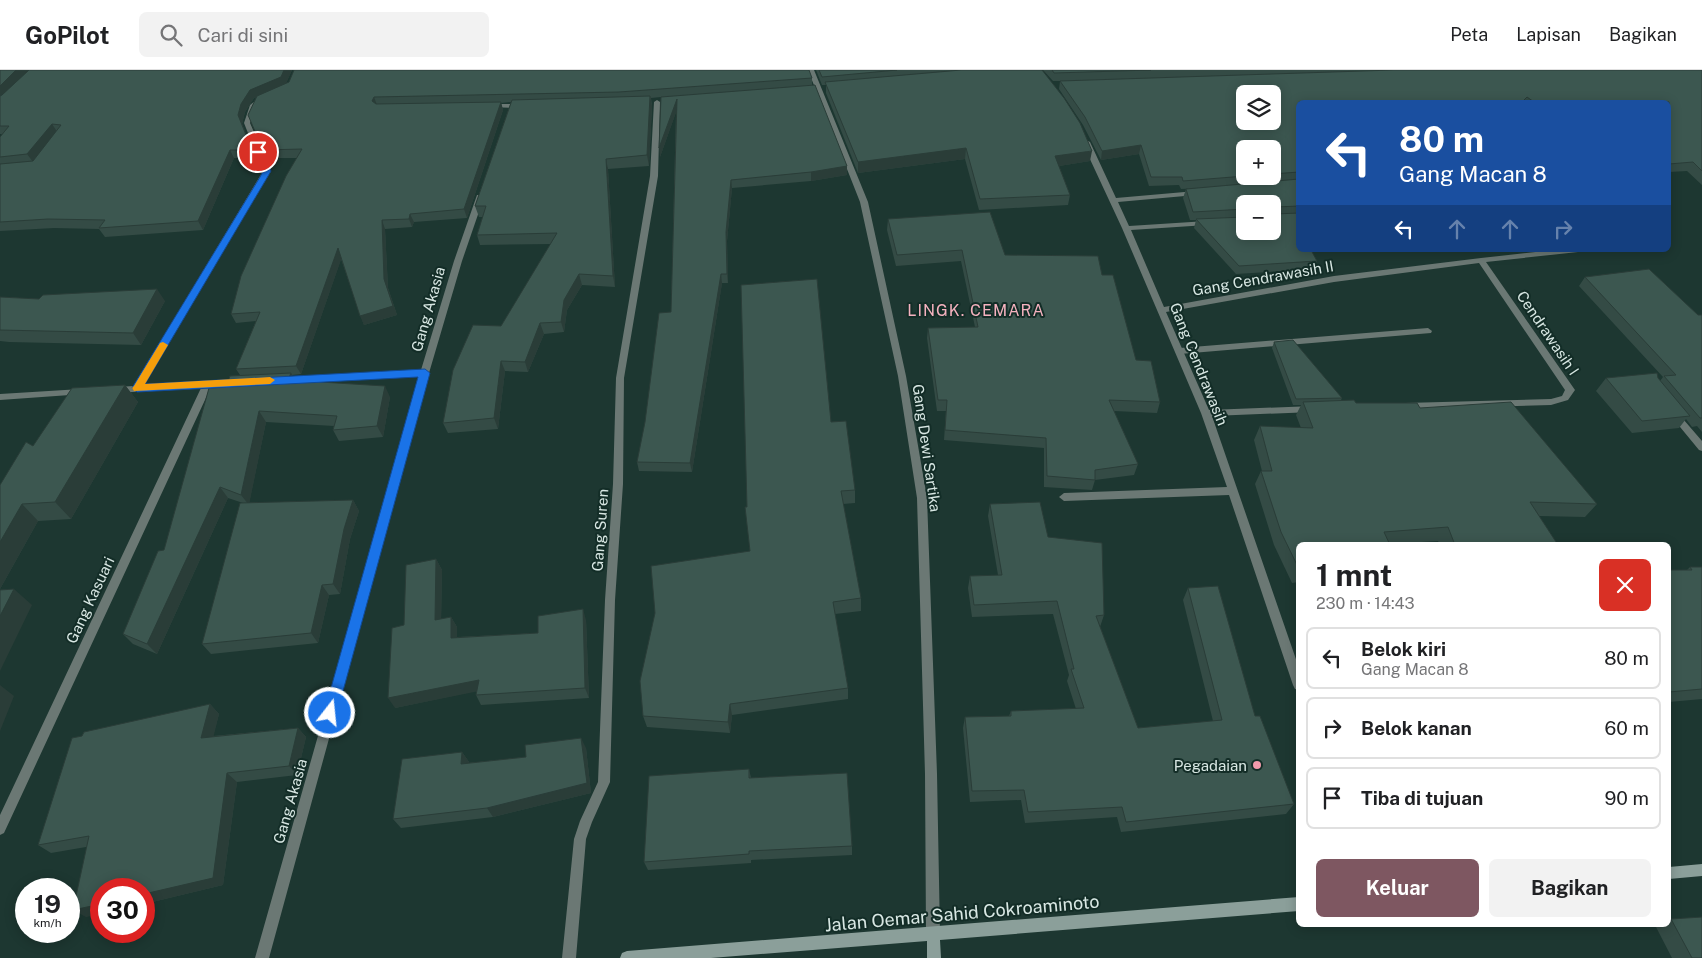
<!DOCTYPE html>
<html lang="id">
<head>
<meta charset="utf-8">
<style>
  :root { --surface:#fff; --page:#f2f2f2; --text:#202124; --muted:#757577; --line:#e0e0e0; --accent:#7e5761 }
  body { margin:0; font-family:"Public Sans",sans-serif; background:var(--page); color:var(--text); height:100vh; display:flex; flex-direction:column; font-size:19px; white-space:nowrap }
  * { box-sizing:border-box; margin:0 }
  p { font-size:16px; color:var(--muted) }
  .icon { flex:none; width:28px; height:28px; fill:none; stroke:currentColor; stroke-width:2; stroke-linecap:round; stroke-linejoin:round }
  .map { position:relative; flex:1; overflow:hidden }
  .drawer { position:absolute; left:1296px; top:472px; width:375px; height:385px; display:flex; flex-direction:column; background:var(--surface); border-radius:8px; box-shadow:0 2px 12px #0003 }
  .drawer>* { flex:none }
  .top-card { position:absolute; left:1296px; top:30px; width:375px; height:152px; border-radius:8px; box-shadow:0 2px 12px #0003; background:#1a4fa0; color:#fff; overflow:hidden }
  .tools { position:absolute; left:1236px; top:15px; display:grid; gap:10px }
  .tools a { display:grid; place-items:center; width:45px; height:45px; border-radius:8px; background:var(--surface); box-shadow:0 2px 12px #0003; font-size:25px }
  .speed { position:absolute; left:15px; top:808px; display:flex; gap:10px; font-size:25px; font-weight:700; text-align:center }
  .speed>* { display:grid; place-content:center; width:65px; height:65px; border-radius:50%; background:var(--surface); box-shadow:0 2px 12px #0003; line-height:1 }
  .speed small { font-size:12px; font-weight:400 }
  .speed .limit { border:8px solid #d22; background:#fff; color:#111 }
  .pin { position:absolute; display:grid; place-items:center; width:42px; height:42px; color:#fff; margin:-21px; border:2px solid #fff; border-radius:50%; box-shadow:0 1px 5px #0007 }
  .me { position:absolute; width:55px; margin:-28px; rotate:16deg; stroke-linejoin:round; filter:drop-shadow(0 0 4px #0008) }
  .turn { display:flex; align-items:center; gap:18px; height:105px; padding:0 20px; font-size:22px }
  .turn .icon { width:65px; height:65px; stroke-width:2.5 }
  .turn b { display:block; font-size:35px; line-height:42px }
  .lanes { display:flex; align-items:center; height:48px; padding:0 20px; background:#0003; justify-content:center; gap:25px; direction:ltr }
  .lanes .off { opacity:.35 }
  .round { display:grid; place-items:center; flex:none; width:52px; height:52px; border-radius:8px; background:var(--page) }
  .headline { display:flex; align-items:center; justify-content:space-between; height:85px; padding:0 20px }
  h1 { font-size:30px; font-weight:700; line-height:38px }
  .cta { display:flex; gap:10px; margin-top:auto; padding:10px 20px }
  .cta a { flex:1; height:58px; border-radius:8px; background:var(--accent); color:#fff; font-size:20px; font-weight:700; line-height:58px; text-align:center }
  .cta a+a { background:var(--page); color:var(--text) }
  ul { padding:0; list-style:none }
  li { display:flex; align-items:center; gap:15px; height:62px; margin:0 10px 8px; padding:0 10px; border:2px solid var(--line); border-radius:8px }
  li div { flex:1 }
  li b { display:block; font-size:19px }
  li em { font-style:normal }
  header { display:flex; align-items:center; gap:30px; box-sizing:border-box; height:70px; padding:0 25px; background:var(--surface); border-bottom:1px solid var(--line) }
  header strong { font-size:24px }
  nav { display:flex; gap:28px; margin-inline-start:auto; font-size:18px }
  .search { width:350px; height:45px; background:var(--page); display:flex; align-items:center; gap:12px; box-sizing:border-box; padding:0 18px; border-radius:8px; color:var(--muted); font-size:19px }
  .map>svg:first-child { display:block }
</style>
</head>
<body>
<header>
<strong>GoPilot</strong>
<div class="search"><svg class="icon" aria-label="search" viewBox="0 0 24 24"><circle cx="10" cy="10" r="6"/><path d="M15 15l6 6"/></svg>Cari di sini</div>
<nav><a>Peta</a><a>Lapisan</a><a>Bagikan</a></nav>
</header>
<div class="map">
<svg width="1702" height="888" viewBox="0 0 1702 888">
  <rect width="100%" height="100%" fill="#1d3731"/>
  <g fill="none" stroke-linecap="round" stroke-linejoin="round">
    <path fill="#6b7874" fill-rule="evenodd" d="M 1428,258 L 1432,261 L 1431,263 L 1180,284 L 1176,281 L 1180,278 Z"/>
    <path fill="#6b7874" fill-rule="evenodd" d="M 808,0 L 814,0 L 868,132 L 906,306 L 927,428 L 937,704 L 940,864 L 938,869 L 933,871 L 928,869 L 926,864 L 925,704 L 917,428 L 898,306 L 860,132 Z
      M 260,27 L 265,28 L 256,36 L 250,53 L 271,101 L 143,315 L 241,309 L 245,312 L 241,315 L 211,317 L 4,763 L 0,765 L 0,745 L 201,318 L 116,323 L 111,320 L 116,317 L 134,316 L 263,101 L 244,53 L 250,35 Z
      M 657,30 L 660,32 L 658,106 L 624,308 L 623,414 L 615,530 L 610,712 L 592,752 L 586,769 L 576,888 L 562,888 L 574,769 L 580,751 L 598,712 L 605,530 L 613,414 L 616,308 L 650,106 L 654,32 Z
      M 489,34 L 522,34 L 525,36 L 522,38 L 487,37 L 486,36 Z
      M 1086,70 L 1090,72 L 1116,128 L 1196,121 L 1200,123 L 1196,125 L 1118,132 L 1129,156 L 1207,151 L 1211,153 L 1207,155 L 1131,160 L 1164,237 L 1334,206 L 1481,188 L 1554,180 L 1582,180 L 1578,182 L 1486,192 L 1575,320 L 1568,330 L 1551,335 L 1405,339 L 1400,336 L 1405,333 L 1551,329 L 1562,326 L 1565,320 L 1479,193 L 1334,212 L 1166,242 L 1209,340 L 1313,336 L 1318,339 L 1313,342 L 1212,346 L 1299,598 L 1299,620 L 1295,619 L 1293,615 L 1229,425 L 1064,431 L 1059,427 L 1064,423 L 1227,417 L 1201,343 L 1122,158 L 1082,72 Z
      M 477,125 L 483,125 L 484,127 L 462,191 L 429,303 L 269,888 L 255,888 L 420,306 L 283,313 L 279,310 L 283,307 L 421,300 L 454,191 Z
      M 81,319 L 84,320 L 86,322 L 84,324 L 0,330 L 0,324 Z
      M 1674,341 L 1677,342 L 1702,371 L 1702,381 L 1699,380 L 1671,346 L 1669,344 Z"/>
    <path fill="#8b9f9a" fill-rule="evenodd" d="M 1702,794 L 1702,806 L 1669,809 L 1669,797 Z
      M 1299,827 L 1299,841 L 940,870 L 941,888 L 927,888 L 927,871 L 711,888 L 620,888 L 622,883 L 627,881 Z"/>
  </g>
  <path fill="#344b45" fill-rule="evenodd" d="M 0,0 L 292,0 L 286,13 L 812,8 L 812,16 L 847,105 L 811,111 L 732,118 L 727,171 L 728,213 L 722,213 L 692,402 L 639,401 L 637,392 L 671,242 L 676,42 L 660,87 L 661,27 L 651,28 L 652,36 L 649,96 L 608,99 L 615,217 L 582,215 L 567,240 L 564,262 L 544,264 L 528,302 L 505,301 L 498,359 L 448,363 L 443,353 L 551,174 L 480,175 L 477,165 L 483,147 L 479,147 L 475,136 L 511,32 L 501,33 L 503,40 L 467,148 L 414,152 L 412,157 L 385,159 L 388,218 L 397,245 L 364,255 L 341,189 L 301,304 L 292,305 L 295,311 L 390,327 L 383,367 L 339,371 L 333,360 L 334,356 L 266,352 L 249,433 L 353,430 L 359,441 L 350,469 L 340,524 L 329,525 L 318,573 L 211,584 L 202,574 L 243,433 L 228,428 L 157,584 L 133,574 L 123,564 L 164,480 L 226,317 L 240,305 L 236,299 L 256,251 L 236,253 L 231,244 L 297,88 L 267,88 L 263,80 L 257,27 L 254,28 L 245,42 L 242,54 L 256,88 L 234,88 L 203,160 L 105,167 L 99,159 L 54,158 L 0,161 L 0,67 L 2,64 L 0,64 Z
    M 816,0 L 1042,0 L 1090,91 L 1059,96 L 1070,125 L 1068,135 L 979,140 L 965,89 L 858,103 L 826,23 L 826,15 L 822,15 Z
    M 1043,0 L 1702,0 L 1702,115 L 1687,101 L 1669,102 L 1669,32 L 1299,32 L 1299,180 L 1317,191 L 1314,199 L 1236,204 L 1194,158 L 1196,150 L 1190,150 L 1183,128 L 1186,119 L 1204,118 L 1181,119 L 1179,115 L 1149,116 L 1139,84 L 1101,90 L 1083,55 L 1059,19 L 1060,11 L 1053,11 ZM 1272,79 L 1272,106 L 1245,106 ZM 1245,134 L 1272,161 L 1245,161 Z
    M 888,149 L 1005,185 L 1102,205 L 1136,290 L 1160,332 L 1157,343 L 1114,341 L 1138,394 L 1134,405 L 1095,410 L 1092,420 L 1044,417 L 1044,378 L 944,370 L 946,341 L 937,341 L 927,268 L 928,258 L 975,257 L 961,191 L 896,196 L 887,160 Z
    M 1585,207 L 1698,245 L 1702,245 L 1702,362 L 1697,356 L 1692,357 L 1686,349 L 1679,358 L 1632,363 L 1596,321 L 1606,308 L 1658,308 L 1660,311 L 1663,307 L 1579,216 Z
    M 0,227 L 39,229 L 165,231 L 141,275 L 9,272 L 0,271 Z
    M 1274,272 L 1342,328 L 1341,330 L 1356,333 L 1420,338 L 1597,434 L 1585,447 L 1539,446 L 1558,475 L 1440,475 L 1438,471 L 1389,474 L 1299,475 L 1299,512 L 1292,513 L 1274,475 L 1255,414 L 1261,401 L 1262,401 L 1254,370 L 1260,356 L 1301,358 L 1296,345 L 1301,335 L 1293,335 L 1272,278 Z
    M 125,315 L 138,332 L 71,449 L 38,451 L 0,519 L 0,415 L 33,376 Z
    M 831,352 L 855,420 L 855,433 L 843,434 L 861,528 L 861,541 L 835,544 L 848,618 L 848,629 L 732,645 L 730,663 L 647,657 L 643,646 L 750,481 L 747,437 Z
    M 990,434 L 1048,467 L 1104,545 L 1100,557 L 1138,658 L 1213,651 L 1183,530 L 1188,518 L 1255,646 L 1294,734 L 1286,744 L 1121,762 L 1117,747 L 1025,753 L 1021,730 L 970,732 L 963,658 L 965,647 L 1009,646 L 1011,641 L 1076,639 L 1067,611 L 1069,605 L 1053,544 L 972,547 L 968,518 L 970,506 L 998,505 L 988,446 Z
    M 436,489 L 442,500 L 441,549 L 451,547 L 457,557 L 457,567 L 538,563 L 586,550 L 589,628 L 481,635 L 476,625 L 476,621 L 395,638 L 404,555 Z
    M 1690,497 L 1702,497 L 1702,629 L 1669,632 L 1669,500 L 1687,500 Z
    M 210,634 L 219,644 L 213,666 L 298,658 L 306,667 L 297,705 L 237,712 L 223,815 L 144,834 L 144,819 L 86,847 L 86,777 L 51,783 L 38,775 L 82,666 Z
    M 586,678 L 591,723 L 493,747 L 401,758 L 393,749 L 462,682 L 469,692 L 468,693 L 526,687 Z
    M 749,699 L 751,708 L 852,776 L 852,785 L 751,790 L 751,793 L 648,800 L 644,792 Z
    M 1671,849 L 1702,888 L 1672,888 L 1656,857 L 1659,855 L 1669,855 L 1669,850 Z"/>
  <path fill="#2a3d38" d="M 16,0 L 30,0 L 0,29 L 0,16 Z
    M 284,0 L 292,0 L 285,16 L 254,28 L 245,42 L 242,54 L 256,88 L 252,80 L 238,45 L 241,34 L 250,20 Z
    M 650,26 L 652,36 L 649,96 L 647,85 Z
    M 374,27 L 377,35 L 372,31 Z
    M 677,29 L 678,37 L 660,87 L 659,78 Z
    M 501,32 L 503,40 L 467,148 L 464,139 Z
    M 52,54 L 58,63 L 33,92 L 27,84 Z
    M 1141,75 L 1139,84 L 1101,90 L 1102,81 Z
    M 966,78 L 965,89 L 858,103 L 858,92 Z
    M 230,80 L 234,88 L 203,160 L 198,151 Z
    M 1092,81 L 1090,91 L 1053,97 L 1055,86 Z
    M 606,89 L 608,99 L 615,217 L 613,206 Z
    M 847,96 L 847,105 L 811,111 L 811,102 Z
    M 731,110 L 732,118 L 727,171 L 728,213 L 727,204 L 726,162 Z
    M 410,144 L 414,152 L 412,157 L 409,149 Z
    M 382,150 L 385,159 L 388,218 L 397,245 L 364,255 L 360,246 L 384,209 Z
    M 338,178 L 342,187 L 301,304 L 296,296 Z
    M 579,204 L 582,215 L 567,240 L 564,262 L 561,252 L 564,230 Z
    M 721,204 L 722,213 L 692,402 L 690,393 Z
    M 157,219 L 165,231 L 141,275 L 133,263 Z
    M 540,253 L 544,264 L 528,302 L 525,292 Z
    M 501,291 L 505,301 L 498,359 L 494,348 Z
    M 291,303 L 297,314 L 288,310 Z
    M 125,315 L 138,332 L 71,449 L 55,432 Z
    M 385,316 L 390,327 L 383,367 L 377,356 Z
    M 259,341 L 266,352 L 249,435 L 241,425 Z
    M 220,417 L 228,428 L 157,584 L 147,574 Z
    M 353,430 L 359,441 L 350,469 L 340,524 L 333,514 L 344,459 Z
    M 22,434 L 38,451 L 0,519 L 0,472 Z
    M 436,489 L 442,500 L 441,560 L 435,550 Z
    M 322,515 L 329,525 L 318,573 L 311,563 Z
    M 14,519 L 32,535 L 0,601 L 0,546 Z
    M 583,539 L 586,550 L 589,628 L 585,618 Z
    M 451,547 L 457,557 L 457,578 L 451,568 Z
    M 479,610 L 484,620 L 395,638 L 388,628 Z
    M 0,615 L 14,626 L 0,661 Z
    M 210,634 L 219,644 L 211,677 L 201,668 Z
    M 730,634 L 732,645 L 730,663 L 728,652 Z
    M 298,658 L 306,667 L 297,705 L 289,696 Z
    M 581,668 L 586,678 L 591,723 L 493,747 L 487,738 Z
    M 462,682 L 469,692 L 467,704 L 461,694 Z
    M 227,703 L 237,712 L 223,815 L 144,834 L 144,824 Z
    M 101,834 L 101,844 L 86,847 L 73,840 Z"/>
  <path fill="#3c5750" stroke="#2a3d38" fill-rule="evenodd" d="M 0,0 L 16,0 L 0,16 Z
    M 29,0 L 284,0 L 281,7 L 250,20 L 241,34 L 238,45 L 252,80 L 230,80 L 198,151 L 99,158 L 105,150 L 48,149 L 0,152 L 0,94 L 33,91 L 61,55 L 52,54 L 27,84 L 0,87 L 0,67 L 9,56 L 0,56 L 0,26 L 2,25 Z
    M 294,0 L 809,0 L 812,8 L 619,22 L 374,27 L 372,31 L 376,34 L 501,32 L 464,139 L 410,144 L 409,149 L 382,150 L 384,209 L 393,236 L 360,246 L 338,178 L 296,296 L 236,299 L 260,242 L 231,244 L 241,206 L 286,106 L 302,79 L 263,80 L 248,45 L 257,26 L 289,12 Z
    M 819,0 L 897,0 L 822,7 Z
    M 961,0 L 1042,0 L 1064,28 L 1080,53 L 1092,81 L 1055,86 L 1070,125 L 980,129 L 966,78 L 858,92 L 825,12 Z
    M 1052,0 L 1151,0 L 1054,3 Z
    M 1393,0 L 1702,0 L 1702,101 L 1693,92 L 1669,94 L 1669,32 L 1534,32 L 1527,27 L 1522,32 L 1299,32 L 1299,102 L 1272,104 L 1272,79 L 1245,79 L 1245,106 L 1183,111 L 1182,107 L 1151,107 L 1141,75 L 1102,81 L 1085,47 L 1060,11 ZM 1245,24 L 1272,24 L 1272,51 L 1245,51 Z
    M 815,15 L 847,96 L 811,102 L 731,110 L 726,162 L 727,204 L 721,204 L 690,393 L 637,392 L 645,352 L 659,243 L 671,242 L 677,29 L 659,78 L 661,27 Z
    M 650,26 L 647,85 L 606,89 L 613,206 L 579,204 L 564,230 L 561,252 L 540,253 L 525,292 L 501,291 L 494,348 L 443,353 L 453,300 L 473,255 L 501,256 L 557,163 L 477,165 L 486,136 L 475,136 L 512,30 Z
    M 1299,109 L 1299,136 L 1275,137 L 1273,138 L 1275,144 L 1299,143 L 1299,180 L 1311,180 L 1317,191 L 1239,196 L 1196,149 L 1245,147 L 1245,161 L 1272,161 L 1272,134 L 1245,134 L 1245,139 L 1193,142 L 1186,119 Z
    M 990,142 L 1005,185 L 1098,186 L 1102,205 L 1113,205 L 1136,290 L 1151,291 L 1160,332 L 1109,330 L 1138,394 L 1095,400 L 1095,410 L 1047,406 L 1046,368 L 945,360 L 947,330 L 938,330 L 928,258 L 978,257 L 962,180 L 897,185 L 888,149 Z
    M 1649,199 L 1698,245 L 1702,245 L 1702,348 L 1700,348 L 1664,306 L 1676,305 L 1585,207 Z
    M 817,209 L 831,352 L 846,351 L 855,420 L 841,421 L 861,528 L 833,532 L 848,618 L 730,634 L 728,652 L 643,646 L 640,611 L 655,543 L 651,496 L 750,481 L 745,437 L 747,437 L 741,215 Z
    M 157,219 L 133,263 L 0,260 L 0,227 L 39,229 L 43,225 Z
    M 1293,270 L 1342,328 L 1296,329 L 1274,272 Z
    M 291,303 L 288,310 L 385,316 L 377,356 L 333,360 L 337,346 L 259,341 L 241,425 L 220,417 L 147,574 L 123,564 L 158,481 L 164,480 L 209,318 L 226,317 L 230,306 Z
    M 1657,303 L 1658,308 L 1690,346 L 1642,351 L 1606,308 Z
    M 125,315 L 55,432 L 22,434 L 0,472 L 0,415 L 26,372 L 33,376 L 72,318 Z
    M 1354,330 L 1356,333 L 1417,333 L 1420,338 L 1511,332 L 1597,434 L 1530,432 L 1558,475 L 1455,475 L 1448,457 L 1384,462 L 1390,475 L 1299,475 L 1299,499 L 1281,462 L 1261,401 L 1272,401 L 1260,356 L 1313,358 L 1303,332 Z
    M 353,430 L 344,459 L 333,514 L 322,515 L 311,563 L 202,574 L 240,433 Z
    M 1040,432 L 1048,467 L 1102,473 L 1104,545 L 1096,546 L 1138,658 L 1222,650 L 1188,518 L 1218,516 L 1255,646 L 1260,646 L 1294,734 L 1126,752 L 1122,737 L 1028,742 L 1024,720 L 972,721 L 965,647 L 1011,646 L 1011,641 L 1084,638 L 1071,599 L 1074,599 L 1057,531 L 974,535 L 970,506 L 1002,505 L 990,434 Z
    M 436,489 L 435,550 L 451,547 L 451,568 L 538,563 L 538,546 L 583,539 L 585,618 L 476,625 L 479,610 L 388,628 L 392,558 L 404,555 L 406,495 Z
    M 1690,497 L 1702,497 L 1702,619 L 1669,622 L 1669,500 L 1692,500 Z
    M 14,519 L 0,546 L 0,520 Z
    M 210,634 L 201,668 L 298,658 L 289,696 L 227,703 L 213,808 L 144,824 L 144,819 L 101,819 L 101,834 L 73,840 L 89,766 L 38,775 L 72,668 L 82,666 L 84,662 Z
    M 581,668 L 587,713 L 487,738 L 393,749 L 402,689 L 462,682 L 461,694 L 526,687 L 525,675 Z
    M 749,699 L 749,708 L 847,703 L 852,776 L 749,781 L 749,784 L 644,792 L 649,706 Z
    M 1702,847 L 1702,888 L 1692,888 L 1671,849 Z"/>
  <path fill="#1a73e8" stroke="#114b97" d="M 255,80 L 261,80 L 271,101 L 145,314 L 425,299 L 430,303 L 337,643 L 335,647 L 330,649 L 325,647 L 324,643 L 418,307 L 137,322 L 132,318 L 260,107 L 263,101 L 254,82 Z"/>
  <path fill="#f59e0b" d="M 163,272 L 168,275 L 145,314 L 270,307 L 275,310 L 270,314 L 134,321 L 132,318 L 134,316 L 160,273 Z"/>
  <circle fill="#f29aac" stroke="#132d27" stroke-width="2" cx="1257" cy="695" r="5"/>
  <g text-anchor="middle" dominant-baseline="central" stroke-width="4" stroke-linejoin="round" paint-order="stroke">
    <g font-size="15" fill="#d8e7e3" stroke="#132d27">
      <text transform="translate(1263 208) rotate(-10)">Gang Cendrawasih II</text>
      <text transform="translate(428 239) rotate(-74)">Gang Akasia</text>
      <text transform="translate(1548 263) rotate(56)">Cendrawasih I</text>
      <text transform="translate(1199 294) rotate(68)">Gang Cendrawasih</text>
      <text transform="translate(927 378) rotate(82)">Gang Dewi Sartika</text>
      <text transform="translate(600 460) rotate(-86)">Gang Suren</text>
      <text transform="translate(90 530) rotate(-65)">Gang Kasuari</text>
      <text transform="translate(290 731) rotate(-74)">Gang Akasia</text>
    </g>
    <g font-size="15" fill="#d8e7e3" stroke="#132d27" text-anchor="end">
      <text x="1247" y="695">Pegadaian</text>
    </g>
    <g font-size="16" letter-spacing="1" fill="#f5b2bf" stroke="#132d27">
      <text x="976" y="240">LINGK. CEMARA</text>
    </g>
    <g font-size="18" fill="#d8e7e3" stroke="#132d27">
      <text transform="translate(962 843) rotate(-5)">Jalan Oemar Sahid Cokroaminoto</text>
    </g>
  </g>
</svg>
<div class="tools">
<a><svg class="icon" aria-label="layers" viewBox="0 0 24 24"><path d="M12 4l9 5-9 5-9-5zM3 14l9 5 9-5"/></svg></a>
<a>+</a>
<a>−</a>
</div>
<div class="speed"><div>19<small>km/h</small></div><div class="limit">30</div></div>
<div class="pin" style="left:258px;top:82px;background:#d93025"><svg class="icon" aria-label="arrive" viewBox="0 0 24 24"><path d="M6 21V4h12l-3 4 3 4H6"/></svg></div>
<svg class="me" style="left:330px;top:643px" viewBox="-20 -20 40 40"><circle r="17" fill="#1a73e8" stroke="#fff" stroke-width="3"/><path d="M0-11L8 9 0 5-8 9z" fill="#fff"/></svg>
<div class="top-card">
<div class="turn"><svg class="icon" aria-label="left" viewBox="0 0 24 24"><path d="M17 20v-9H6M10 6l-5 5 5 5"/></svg><div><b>80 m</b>Gang Macan 8</div></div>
<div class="lanes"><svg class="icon" aria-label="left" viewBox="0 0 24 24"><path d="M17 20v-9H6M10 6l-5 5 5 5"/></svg><svg class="icon off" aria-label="ahead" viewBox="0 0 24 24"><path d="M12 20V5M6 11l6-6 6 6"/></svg><svg class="icon off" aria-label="ahead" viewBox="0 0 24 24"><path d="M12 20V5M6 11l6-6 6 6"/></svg><svg class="icon off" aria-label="right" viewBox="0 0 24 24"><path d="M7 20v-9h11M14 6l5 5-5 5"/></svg></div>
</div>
<section class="drawer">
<div class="headline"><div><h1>1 mnt</h1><p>230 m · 14:43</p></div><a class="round" style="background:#d93025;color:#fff"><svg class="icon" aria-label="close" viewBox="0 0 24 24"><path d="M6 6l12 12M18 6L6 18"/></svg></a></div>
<ul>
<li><svg class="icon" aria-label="left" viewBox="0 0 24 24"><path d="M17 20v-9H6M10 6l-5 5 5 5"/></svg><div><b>Belok kiri</b><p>Gang Macan 8</p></div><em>80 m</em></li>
<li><svg class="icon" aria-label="right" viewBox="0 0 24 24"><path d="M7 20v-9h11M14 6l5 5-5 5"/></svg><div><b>Belok kanan</b></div><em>60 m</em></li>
<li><svg class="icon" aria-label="arrive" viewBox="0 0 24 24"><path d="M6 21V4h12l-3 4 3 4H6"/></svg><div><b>Tiba di tujuan</b></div><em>90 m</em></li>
</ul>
<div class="cta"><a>Keluar</a><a>Bagikan</a></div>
</section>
</div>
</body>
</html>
